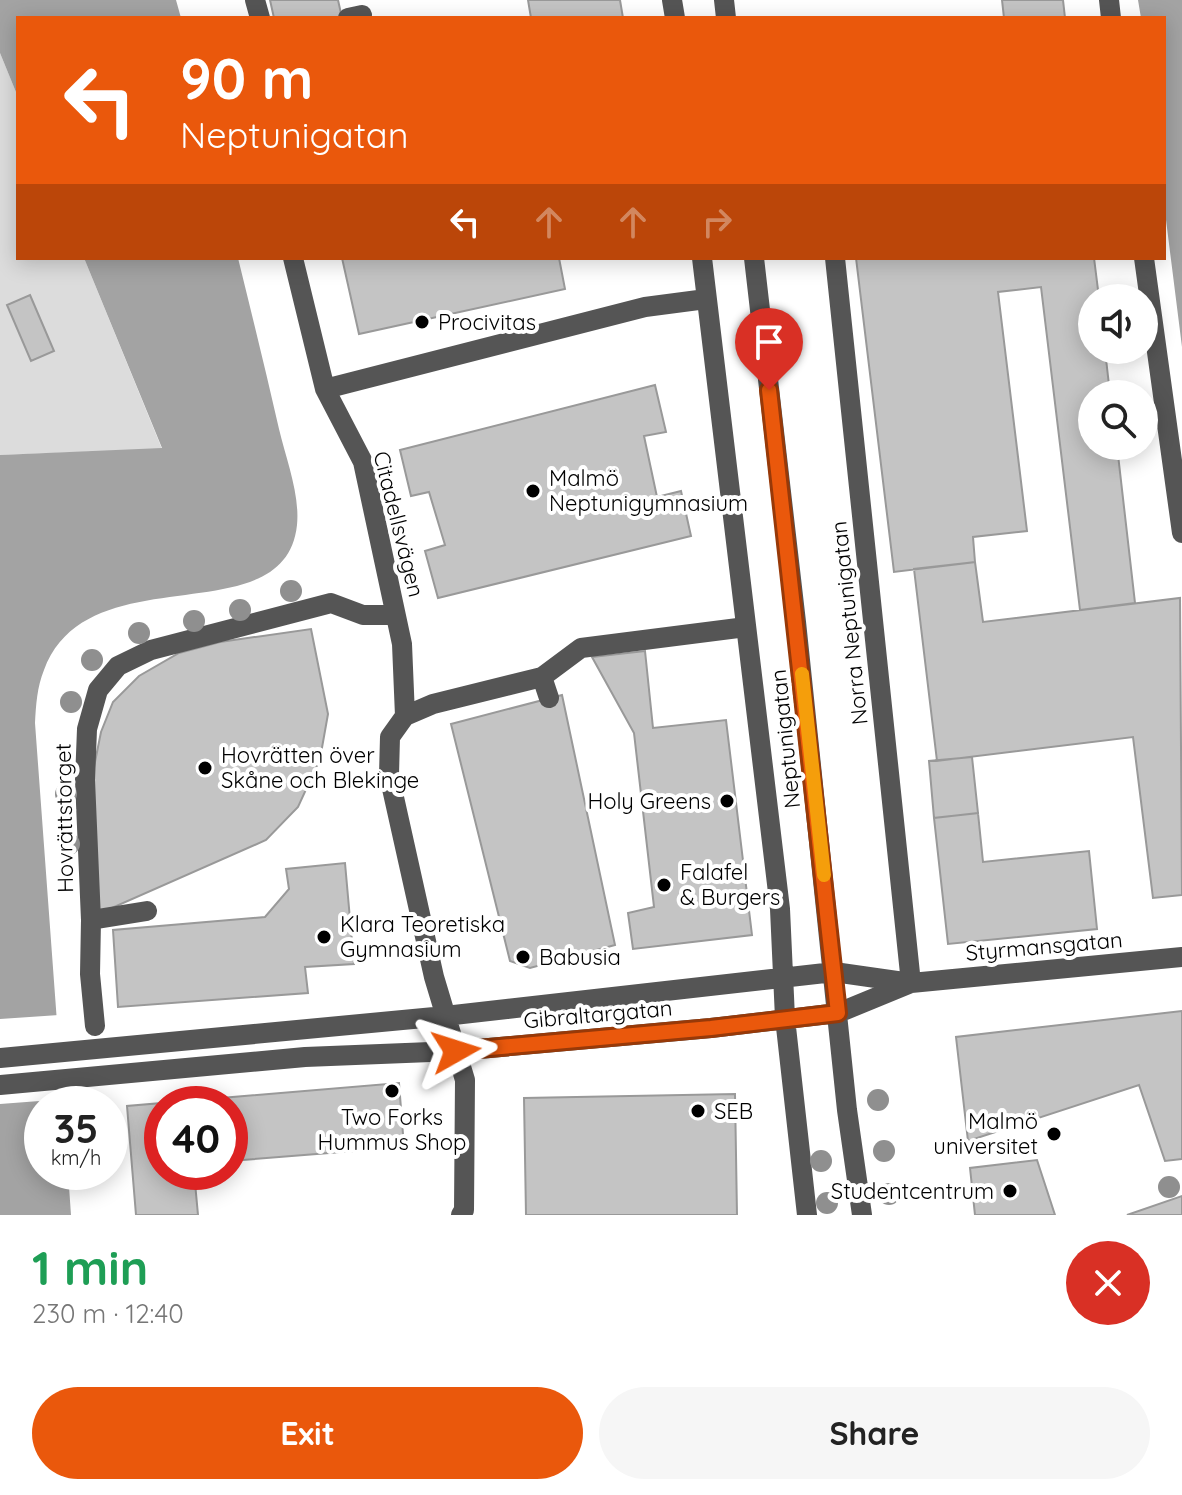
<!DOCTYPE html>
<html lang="en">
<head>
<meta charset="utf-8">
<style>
  :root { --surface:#fff; --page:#f6f6f6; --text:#222; --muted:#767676; --accent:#ea580c }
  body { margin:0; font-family:Quicksand,sans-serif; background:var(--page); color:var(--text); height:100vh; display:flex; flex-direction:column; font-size:30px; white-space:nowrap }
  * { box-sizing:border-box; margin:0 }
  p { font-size:26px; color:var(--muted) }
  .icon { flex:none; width:44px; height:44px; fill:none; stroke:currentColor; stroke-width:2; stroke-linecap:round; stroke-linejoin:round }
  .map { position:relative; height:1215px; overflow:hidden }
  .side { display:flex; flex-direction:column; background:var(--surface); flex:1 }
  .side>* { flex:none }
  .guide { position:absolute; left:16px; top:16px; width:1150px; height:244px; border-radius:0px; box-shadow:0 4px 20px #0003; background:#ea580c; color:#fff; overflow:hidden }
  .fabs { position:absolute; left:1078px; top:284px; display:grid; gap:16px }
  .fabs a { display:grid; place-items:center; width:80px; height:80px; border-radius:50%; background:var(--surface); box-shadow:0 4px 20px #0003; font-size:40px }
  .speed { position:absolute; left:24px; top:1086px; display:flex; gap:16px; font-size:40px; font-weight:700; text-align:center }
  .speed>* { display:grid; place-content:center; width:104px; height:104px; border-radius:50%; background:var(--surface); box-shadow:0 4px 20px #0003; line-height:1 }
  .speed small { font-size:20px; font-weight:400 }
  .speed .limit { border:12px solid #d22; background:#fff; color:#111 }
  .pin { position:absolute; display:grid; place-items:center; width:68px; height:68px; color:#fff; margin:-82px -34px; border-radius:50% 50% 50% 0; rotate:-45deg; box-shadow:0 0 8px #0007 }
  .pin .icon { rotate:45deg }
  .me { position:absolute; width:88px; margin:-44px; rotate:84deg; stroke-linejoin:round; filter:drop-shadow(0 0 6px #0008) }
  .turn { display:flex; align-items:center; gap:28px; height:168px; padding:0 32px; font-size:36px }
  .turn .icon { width:104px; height:104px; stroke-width:2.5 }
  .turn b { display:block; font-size:56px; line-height:68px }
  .lanes { display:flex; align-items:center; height:76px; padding:0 32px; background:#0003; justify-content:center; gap:40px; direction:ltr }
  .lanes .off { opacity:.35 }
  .round { display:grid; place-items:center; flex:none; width:84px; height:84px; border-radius:42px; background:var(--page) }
  .overview { display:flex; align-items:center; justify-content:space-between; height:136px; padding:0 32px }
  h1 { font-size:48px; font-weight:700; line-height:60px; color:#1e9e55 }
  .button { display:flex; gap:16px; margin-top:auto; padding:16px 32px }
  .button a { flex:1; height:92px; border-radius:48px; background:var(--accent); color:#fff; font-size:32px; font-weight:700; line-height:92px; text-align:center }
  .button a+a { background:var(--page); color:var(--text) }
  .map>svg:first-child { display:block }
</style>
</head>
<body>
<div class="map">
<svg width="1182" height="1215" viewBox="0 0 1182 1215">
  <rect width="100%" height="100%" fill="#fff"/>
  <path fill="#dcdcdc" d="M 0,53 L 18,97 L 18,258 L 84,258 L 162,449 L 0,455 Z"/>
  <path fill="#a3a3a3" d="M 0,0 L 176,0 L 181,18 L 18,18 L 18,97 L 0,53 Z
    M 1138,0 L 1182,0 L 1182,347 L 1164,204 L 1164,18 L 1141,18 Z
    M 84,258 L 238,258 C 252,315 266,372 279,429 C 286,459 300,494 297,525 C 285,637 88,552 44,670 C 37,687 36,705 35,723 L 63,1104 L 42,1104 L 42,1172 L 68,1172 L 71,1215 L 0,1215 L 0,455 L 162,448 Z"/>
  <path fill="#fff" d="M 59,1015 L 66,1099 L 0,1104 L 0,1019 Z"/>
  <path fill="#c4c4c4" stroke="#999" stroke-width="2" d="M 270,0 L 338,0 L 342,18 L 274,18 Z
    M 528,0 L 620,0 L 623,18 L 531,18 Z
    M 1002,0 L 1063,0 L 1065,18 L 1004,18 Z
    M 342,258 L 559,258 L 565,289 L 359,334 Z
    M 856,258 L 1094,258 L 1099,298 L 1092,298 L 1092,350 L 1105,350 L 1110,394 L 1092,394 L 1092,446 L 1117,446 L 1135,603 L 1080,610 L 1041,287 L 998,292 L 1027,531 L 973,537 L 975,562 L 894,572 Z
    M 30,295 L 54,351 L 31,361 L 7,305 Z
    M 655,385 L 666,432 L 644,436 L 657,497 L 681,491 L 691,536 L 438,598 L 425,551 L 445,545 L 429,492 L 411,496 L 400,450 Z
    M 975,562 L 983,622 L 1180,598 L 1182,895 L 1153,898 L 1133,737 L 937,761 L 914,569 Z
    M 311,629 L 328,714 L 320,759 L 298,807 L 266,840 L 96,915 L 92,777 L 101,732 L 113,702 L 139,676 L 179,653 L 220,642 Z
    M 645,651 L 653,728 L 726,720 L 752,935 L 633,949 L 628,913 L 654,907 L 634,733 L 592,657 Z
    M 562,695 L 615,945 L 530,968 L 510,961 L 451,724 Z
    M 972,757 L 978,813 L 934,818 L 929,761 Z
    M 978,813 L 983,862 L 1089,851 L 1097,929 L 948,944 L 934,818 Z
    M 345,863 L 354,964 L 305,967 L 308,993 L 118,1007 L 113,930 L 265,917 L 289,889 L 286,869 Z
    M 1182,1011 L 1182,1159 L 1165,1161 L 1139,1085 L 968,1141 L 956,1037 Z
    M 399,1083 L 404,1147 L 230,1161 L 230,1104 L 162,1104 L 162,1172 L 194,1172 L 198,1215 L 136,1215 L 127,1106 Z
    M 735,1094 L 737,1215 L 526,1215 L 524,1098 Z
    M 1037,1160 L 1055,1215 L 975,1215 L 970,1168 Z
    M 1182,1196 L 1182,1215 L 1127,1215 Z"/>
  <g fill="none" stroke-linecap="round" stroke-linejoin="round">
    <path stroke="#555" stroke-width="20" d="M 255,0 L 260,18
      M 672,0 L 675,18
      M 724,0 L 726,18
      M 1109,0 L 1111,18
      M 348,18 L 362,15
      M 293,258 L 325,389 L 363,462 L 402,644 L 405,716
      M 702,258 L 780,909 L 785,1018 L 807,1215
      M 754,258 L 796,622 L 847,1110 L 862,1215
      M 835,258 L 911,983
      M 1144,258 L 1182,533
      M 325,389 L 645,307 L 706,299
      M 542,677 L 581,648 L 746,627
      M 91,920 L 147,911
      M 95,1026 L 90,974 L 91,920 L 85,780 L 87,729 L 98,690 L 118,666 L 151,650 L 331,603 L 363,615 L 396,615
      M 0,1058 L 445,1016 L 834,972 L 911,983 L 1182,957
      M 0,1085 L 305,1057 L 456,1051 L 711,1028 L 838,1013 L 911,983
      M 461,1215 L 464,1210 L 465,1080 L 434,977 L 389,775 L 390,737 L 405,716 L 433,704 L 542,677 L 549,698"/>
  </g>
  <g fill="#8f8f8f">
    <circle cx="291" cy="591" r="11"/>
    <circle cx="240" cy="610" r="11"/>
    <circle cx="194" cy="621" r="11"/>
    <circle cx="139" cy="633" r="11"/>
    <circle cx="92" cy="660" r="11"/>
    <circle cx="71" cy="702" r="11"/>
    <circle cx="66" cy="794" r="11"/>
    <circle cx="69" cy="844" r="11"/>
    <circle cx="878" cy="1100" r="11"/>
    <circle cx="884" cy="1151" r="11"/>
    <circle cx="821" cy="1161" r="11"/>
    <circle cx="1169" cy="1187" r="11"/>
    <circle cx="889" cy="1194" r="11"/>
    <circle cx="827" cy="1203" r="11"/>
  </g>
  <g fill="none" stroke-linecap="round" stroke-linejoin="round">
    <g stroke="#983908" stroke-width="20">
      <path id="route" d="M 456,1051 L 711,1028 L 838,1013 L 769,390"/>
    </g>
    <use href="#route" stroke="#ea580c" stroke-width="14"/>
    <path stroke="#f59e0b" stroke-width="14" d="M 802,674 L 824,875"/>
  </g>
  <g fill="#000" stroke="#fff" stroke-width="3">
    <circle cx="422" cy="322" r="8"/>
    <circle cx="533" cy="491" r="8"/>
    <circle cx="205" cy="768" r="8"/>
    <circle cx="727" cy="801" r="8"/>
    <circle cx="664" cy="885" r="8"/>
    <circle cx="324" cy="937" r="8"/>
    <circle cx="523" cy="957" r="8"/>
    <circle cx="392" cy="1091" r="8"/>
    <circle cx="698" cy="1111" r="8"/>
    <circle cx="1054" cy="1134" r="8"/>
    <circle cx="1010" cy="1191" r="8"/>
  </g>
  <g text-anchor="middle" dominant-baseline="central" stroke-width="8" stroke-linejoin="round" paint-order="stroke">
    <g font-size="22" fill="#000" stroke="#fff" text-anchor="start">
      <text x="438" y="322">Procivitas</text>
      <text x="549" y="478">Malmö<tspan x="549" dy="25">Neptunigymnasium</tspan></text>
      <text x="221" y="755">Hovrätten över<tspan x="221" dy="25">Skåne och Blekinge</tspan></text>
      <text x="711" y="801" text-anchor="end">Holy Greens</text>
      <text x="680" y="872">Falafel<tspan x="680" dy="25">&amp; Burgers</tspan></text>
      <text x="340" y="924">Klara Teoretiska<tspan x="340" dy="25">Gymnasium</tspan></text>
      <text x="539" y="957">Babusia</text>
      <text x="714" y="1111">SEB</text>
      <text x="392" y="1117" text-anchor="middle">Two Forks<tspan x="392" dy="25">Hummus Shop</tspan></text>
      <text x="1038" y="1121" text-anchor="end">Malmö<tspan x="1038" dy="25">universitet</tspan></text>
      <text x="994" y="1191" text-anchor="end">Studentcentrum</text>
    </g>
    <g font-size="22" fill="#000" stroke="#fff">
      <text transform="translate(399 524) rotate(76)">Citadellsvägen</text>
      <text transform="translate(849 623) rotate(-96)">Norra Neptunigatan</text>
      <text transform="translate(785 739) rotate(-96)">Neptunigatan</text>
      <text transform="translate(64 818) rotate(-91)">Hovrättstorget</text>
      <text transform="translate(1044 946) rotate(-5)">Styrmansgatan</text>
      <text transform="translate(598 1014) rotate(-5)">Gibraltargatan</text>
    </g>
  </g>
</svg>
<div class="fabs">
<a><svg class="icon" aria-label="sound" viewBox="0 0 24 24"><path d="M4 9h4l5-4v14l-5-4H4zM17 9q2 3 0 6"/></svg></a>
<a><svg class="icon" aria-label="search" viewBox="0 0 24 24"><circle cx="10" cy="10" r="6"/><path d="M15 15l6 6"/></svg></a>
</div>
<div class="speed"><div>35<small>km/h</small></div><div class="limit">40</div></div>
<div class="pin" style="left:769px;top:390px;background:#d93025"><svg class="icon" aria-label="arrive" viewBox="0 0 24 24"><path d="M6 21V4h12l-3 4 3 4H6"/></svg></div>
<svg class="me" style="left:456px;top:1051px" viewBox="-20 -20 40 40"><path d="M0-17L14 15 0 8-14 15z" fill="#ea580c" stroke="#fff" stroke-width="4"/></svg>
<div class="guide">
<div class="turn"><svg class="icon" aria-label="left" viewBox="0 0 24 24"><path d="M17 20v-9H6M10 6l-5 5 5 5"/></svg><div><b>90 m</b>Neptunigatan</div></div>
<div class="lanes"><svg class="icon" aria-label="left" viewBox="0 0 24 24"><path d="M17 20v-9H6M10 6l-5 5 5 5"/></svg><svg class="icon off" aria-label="ahead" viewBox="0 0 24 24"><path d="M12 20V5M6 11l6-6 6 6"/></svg><svg class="icon off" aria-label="ahead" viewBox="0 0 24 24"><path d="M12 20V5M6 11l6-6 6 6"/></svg><svg class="icon off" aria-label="right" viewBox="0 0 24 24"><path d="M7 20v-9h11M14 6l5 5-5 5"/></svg></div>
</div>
</div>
<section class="side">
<div class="overview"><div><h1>1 min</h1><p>230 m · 12:40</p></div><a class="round" style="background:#d93025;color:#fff"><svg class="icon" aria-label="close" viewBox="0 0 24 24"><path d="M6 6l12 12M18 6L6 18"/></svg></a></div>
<div class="button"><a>Exit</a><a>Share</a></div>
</section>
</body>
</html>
